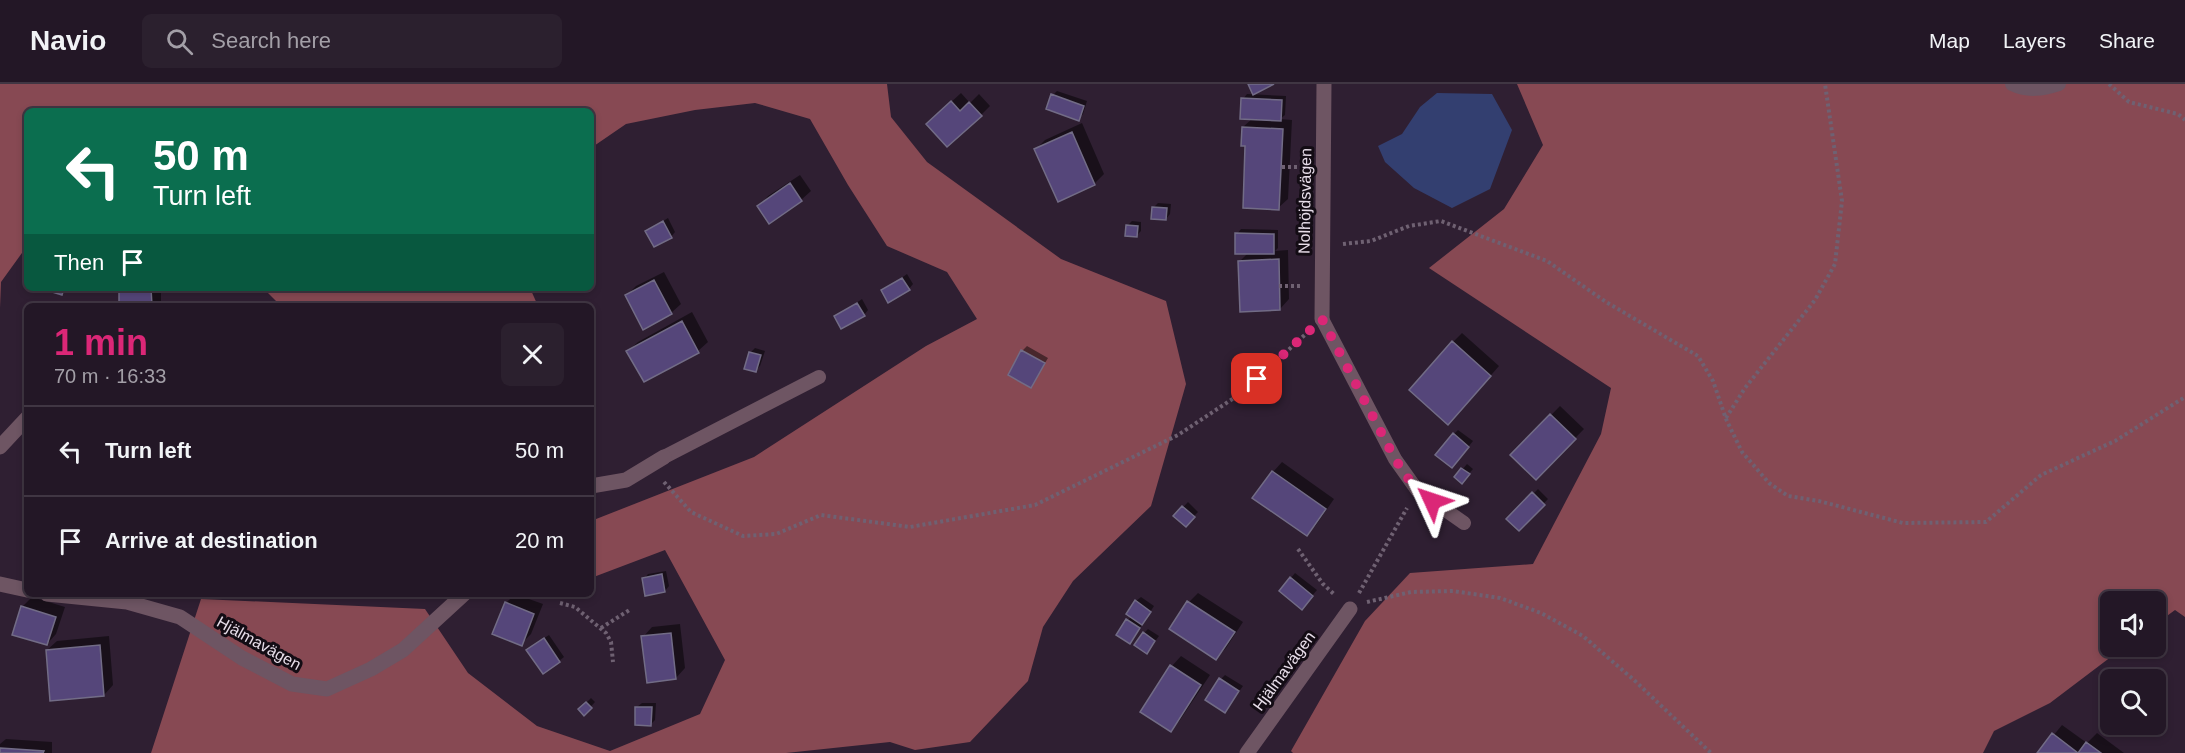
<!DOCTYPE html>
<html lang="en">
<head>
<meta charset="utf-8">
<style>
  :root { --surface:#231726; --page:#2b202e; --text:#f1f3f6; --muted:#a39fa7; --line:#403643; --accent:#db2777 }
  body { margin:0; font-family:Arial,sans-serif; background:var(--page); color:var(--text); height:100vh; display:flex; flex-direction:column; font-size:22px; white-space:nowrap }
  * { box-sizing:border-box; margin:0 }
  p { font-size:20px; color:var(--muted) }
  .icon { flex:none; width:33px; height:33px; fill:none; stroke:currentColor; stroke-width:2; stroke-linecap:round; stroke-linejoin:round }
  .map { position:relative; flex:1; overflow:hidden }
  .drawer { position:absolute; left:24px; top:219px; width:570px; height:294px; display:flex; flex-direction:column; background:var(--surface); border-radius:9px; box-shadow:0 3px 9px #0003,0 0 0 2px var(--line) }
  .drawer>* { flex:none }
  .hud { position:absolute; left:24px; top:24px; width:570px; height:183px; border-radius:9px; box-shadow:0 3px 9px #0003,0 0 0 2px var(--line); background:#0b6e4f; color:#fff; overflow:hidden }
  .tools { position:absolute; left:2100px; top:507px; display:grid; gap:12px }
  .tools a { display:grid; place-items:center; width:66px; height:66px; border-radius:9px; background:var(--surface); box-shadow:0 3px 9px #0003,0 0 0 2px var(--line); font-size:30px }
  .pin { position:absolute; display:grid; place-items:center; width:51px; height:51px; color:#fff; margin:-26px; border-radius:12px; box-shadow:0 3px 9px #0006 }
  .me { position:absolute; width:66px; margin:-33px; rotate:312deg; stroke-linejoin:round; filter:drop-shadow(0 0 4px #0008) }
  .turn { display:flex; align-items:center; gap:21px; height:126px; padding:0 30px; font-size:27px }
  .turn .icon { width:78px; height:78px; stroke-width:2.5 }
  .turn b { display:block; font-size:42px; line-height:51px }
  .then { display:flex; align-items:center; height:57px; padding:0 30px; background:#0003; gap:12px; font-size:22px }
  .round { display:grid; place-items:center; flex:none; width:63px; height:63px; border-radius:9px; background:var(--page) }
  .head { display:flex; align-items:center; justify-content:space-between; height:102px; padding:0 30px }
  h1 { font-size:36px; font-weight:700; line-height:45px; color:var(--accent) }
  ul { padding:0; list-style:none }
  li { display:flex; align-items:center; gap:18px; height:90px; padding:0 30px; border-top:2px solid var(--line) }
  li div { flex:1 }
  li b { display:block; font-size:22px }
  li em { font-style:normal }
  header { display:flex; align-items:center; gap:36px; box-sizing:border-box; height:84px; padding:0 30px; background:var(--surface); border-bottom:2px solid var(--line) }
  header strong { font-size:28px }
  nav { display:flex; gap:33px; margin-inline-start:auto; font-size:21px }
  .search { width:420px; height:54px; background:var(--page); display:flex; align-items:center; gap:15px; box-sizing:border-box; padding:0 21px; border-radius:9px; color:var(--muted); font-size:22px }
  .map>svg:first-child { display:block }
</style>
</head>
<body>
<header>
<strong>Navio</strong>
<div class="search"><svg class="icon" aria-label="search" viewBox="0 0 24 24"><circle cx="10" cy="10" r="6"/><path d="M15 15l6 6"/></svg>Search here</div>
<nav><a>Map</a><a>Layers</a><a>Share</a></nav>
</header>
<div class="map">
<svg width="2185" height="669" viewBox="0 0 2185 669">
  <rect width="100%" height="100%" fill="#2f1f32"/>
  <path fill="#874953" d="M 0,0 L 887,0 L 891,33 L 927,78 L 1061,175 L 1166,217 L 1186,300 L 1151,422 L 1073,497 L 1043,543 L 1028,597 L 970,658 L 915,666 L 890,658 L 786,669 L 151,669 L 201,515 L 425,525 L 468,589 L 537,642 L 610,667 L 700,630 L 725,576 L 665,466 L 591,494 L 591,437 L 754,373 L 926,262 L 977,235 L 947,188 L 887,162 L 848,101 L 810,35 L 755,19 L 695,26 L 626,40 L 591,64 L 591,27 L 27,27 L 27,162 L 1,198 L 0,224 Z
    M 1517,0 L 2185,0 L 2185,533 L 2175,526 L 2156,540 L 2156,518 L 2110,518 L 2110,562 L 2124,563 L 2050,619 L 1994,647 L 1983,669 L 1293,669 L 1291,667 L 1365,537 L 1410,489 L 1533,480 L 1601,350 L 1611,304 L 1429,184 L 1504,125 L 1543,61 Z
    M 263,204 L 530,204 L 538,222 L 281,222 Z"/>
  <path fill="#333f70" d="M 1437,9 L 1492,10 L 1512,46 L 1490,105 L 1452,124 L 1414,104 L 1385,78 L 1378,62 L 1402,50 L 1420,23 Z"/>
  <path fill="#0007" d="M 1057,7 L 1087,17 L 1083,30 L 1078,35 L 1053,11 Z
    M 961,9 L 970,19 L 979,10 L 990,22 L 981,31 L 937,31 Z
    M 1247,10 L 1286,12 L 1285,31 L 1280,35 L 1292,36 L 1288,115 L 1278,124 L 1247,60 L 1243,43 L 1253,34 L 1243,15 Z
    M 1082,39 L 1104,90 L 1094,100 L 1059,116 L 1036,65 L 1045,56 Z
    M 800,91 L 811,107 L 801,116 L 759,122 L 768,112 Z
    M 1158,119 L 1171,120 L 1170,130 L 1166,135 L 1153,124 Z
    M 668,134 L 675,148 L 671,153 L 647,147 Z
    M 1132,137 L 1141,138 L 1141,147 L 1136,152 L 1127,142 Z
    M 1241,145 L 1278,146 L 1278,164 L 1275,167 L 1288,166 L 1289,215 L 1280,225 L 1240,177 L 1249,168 L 1237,150 Z
    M 664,188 L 681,220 L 671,229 L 626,212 L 636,202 Z
    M 907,190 L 913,200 L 909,205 L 883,207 Z
    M 120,204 L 161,204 L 161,222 L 121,222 Z
    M 862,215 L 868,226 L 864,231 L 836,233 Z
    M 692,228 L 708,258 L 698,267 L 644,296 L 628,267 L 638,258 Z
    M 1462,249 L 1499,282 L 1458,329 L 1453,258 Z
    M 1027,262 L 1048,274 L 1031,302 L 1022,267 Z
    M 755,264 L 765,267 L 760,282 L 756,286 L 750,269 Z
    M 1560,322 L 1584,345 L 1536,394 L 1512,371 Z
    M 1458,346 L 1473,357 L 1456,378 L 1454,350 Z
    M 1282,378 L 1334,415 L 1316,441 L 1306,450 L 1254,414 L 1273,388 Z
    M 1467,380 L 1473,385 L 1466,393 L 1456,393 Z
    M 1538,405 L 1548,415 L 1519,445 L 1508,435 Z
    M 1188,418 L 1198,428 L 1185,441 L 1175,432 Z
    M 666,487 L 669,502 L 665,507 L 644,495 L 648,490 Z
    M 1295,489 L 1317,506 L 1306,519 L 1281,506 Z
    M 1198,509 L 1243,538 L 1226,564 L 1216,574 L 1189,518 Z
    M 515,510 L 543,520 L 531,550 L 521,560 L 506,519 Z
    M 32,513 L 65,523 L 56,550 L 47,560 L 22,523 Z
    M 1141,513 L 1154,522 L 1134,553 L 1128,536 L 1131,533 L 1136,517 Z
    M 680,540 L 685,584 L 676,594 L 643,553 L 652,543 Z
    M 1148,545 L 1159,552 L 1151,563 L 1144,549 Z
    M 549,551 L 564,573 L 559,577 L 532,562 Z
    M 109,552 L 113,601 L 104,611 L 47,566 L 57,557 Z
    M 1181,572 L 1210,591 L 1180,636 L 1171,646 L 1142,628 L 1172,582 Z
    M 1225,591 L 1243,602 L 1225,627 L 1221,595 Z
    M 591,614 L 595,618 L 584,630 L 580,625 Z
    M 642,619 L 656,619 L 655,636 L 650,641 L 637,623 Z
    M 2062,641 L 2087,659 L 2097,649 L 2124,669 L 2039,669 Z
    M 6,655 L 52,658 L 52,669 L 0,669 L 0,660 Z"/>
  <path fill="#55467a" stroke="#726c86" stroke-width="1.5" d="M 1248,0 L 1274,0 L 1253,11 Z
    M 1051,10 L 1084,22 L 1079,37 L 1046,25 Z
    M 1241,14 L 1282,16 L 1281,37 L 1240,35 Z
    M 951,17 L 960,27 L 969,18 L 982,32 L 947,63 L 926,40 Z
    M 1242,43 L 1283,45 L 1279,126 L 1243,124 L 1245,62 L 1241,62 Z
    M 1072,48 L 1095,101 L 1058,118 L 1034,65 Z
    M 790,99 L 802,117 L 769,140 L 757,122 Z
    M 1152,123 L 1167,124 L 1166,136 L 1151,135 Z
    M 663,137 L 672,154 L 654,163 L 645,147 Z
    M 1126,141 L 1138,142 L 1137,153 L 1125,152 Z
    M 1235,149 L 1274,150 L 1274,170 L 1235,170 Z
    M 1279,175 L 1280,226 L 1240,228 L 1238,177 Z
    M 902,194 L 910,206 L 888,219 L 881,206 Z
    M 654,196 L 672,230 L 643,246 L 625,211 Z
    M 50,204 L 64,204 L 62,211 L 49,207 Z
    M 119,204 L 151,204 L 152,222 L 119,222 Z
    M 857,219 L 865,232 L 841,245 L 834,232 Z
    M 682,237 L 699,269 L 644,298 L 626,267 Z
    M 1452,257 L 1491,292 L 1448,341 L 1409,306 Z
    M 1021,266 L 1045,279 L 1031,304 L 1008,291 Z
    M 749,268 L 761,271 L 756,288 L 744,285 Z
    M 1550,330 L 1576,355 L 1536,396 L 1510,371 Z
    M 1453,349 L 1469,363 L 1452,384 L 1435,371 Z
    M 1461,384 L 1470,390 L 1462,400 L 1454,393 Z
    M 1272,387 L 1326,425 L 1307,452 L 1252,414 Z
    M 1532,408 L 1545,421 L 1519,447 L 1506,435 Z
    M 1182,422 L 1195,433 L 1186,443 L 1173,432 Z
    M 662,490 L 665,508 L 645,512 L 642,494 Z
    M 1290,493 L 1313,512 L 1302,526 L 1279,507 Z
    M 1135,516 L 1151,528 L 1142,541 L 1126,530 Z
    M 1187,517 L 1235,548 L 1216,576 L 1169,545 Z
    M 505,518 L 534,530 L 522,562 L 492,550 Z
    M 21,522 L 56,533 L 47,561 L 12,551 Z
    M 1126,535 L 1140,544 L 1130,560 L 1116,551 Z
    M 1143,548 L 1155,557 L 1147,570 L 1134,561 Z
    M 671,549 L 676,595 L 647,599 L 641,552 Z
    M 544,554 L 560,578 L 543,590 L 526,566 Z
    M 100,561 L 104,612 L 50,617 L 46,566 Z
    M 1170,581 L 1201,601 L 1171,648 L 1140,628 Z
    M 1219,594 L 1239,607 L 1225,629 L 1205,616 Z
    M 586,618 L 592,624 L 584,632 L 578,625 Z
    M 635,623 L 652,623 L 651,642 L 635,641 Z
    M 2052,649 L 2078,669 L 2037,669 Z
    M 2086,658 L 2101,669 L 2078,669 Z
    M 0,664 L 44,667 L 43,669 L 0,669 Z"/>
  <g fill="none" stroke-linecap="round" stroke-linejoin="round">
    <path stroke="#6f6172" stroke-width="4" stroke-dasharray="3 3" stroke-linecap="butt" d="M 2109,0 L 2129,18 L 2178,30 L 2185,36
      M 1282,83 L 1302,83
      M 1343,160 L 1371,157 L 1409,142 L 1441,137 L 1547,177 L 1606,218 L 1698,272 L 1713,297 L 1726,335 L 1742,368 L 1769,399 L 1788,412 L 1819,417 L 1903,439 L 1986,438 L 2041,391 L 2115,357 L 2185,313
      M 1279,202 L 1303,202
      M 1726,334 L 1745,304 L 1815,216 L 1835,180 L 1842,117 L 1825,0
      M 664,398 L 691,428 L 743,452 L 776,450 L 821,431 L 910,443 L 1035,421 L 1178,351 L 1240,310 L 1308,248
      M 1298,465 L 1323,500 L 1335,511
      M 1359,509 L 1407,424
      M 1367,518 L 1411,508 L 1453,507 L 1500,514 L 1541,529 L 1583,552 L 1634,596 L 1711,669
      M 560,519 L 575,523 L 606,549 L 611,558 L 613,578
      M 601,544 L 631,525"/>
    <path stroke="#6e5563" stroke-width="14" d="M 2012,0 C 2028,8 2043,5 2059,0
      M 1322,235 L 1395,375 L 1417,406 L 1464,439
      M 664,373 L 819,293"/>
    <path stroke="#6e5563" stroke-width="15" d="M 1322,235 L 1324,0
      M 0,363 L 27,334
      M 591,402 L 626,396 L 664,373
      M 0,500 L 27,506
      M 47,510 L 127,518 L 180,533 L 242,574 L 292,600 L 327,605 L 371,585 L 403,566 L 464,510
      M 1247,669 L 1350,525"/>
  </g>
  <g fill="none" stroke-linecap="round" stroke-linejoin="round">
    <path stroke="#db2777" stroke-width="10" stroke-dasharray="0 18" d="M 1257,295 L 1322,235 L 1395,375 L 1416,406 L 1432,417"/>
  </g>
  <g text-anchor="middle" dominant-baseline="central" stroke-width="6" stroke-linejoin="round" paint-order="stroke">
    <g font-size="16" fill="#e7dde9" stroke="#130c14">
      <text transform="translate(1305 117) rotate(-89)">Nolhöjdsvägen</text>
      <text transform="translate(259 559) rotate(29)">Hjälmavägen</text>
      <text transform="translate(1284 587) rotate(-54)">Hjälmavägen</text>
    </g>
  </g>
</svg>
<div class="tools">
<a><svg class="icon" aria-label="sound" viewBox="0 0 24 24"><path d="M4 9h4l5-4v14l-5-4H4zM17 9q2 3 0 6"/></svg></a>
<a><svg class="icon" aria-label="search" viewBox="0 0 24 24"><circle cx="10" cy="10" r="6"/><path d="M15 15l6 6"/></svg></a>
</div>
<div class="pin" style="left:1257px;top:295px;background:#d93025"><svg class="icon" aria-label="arrive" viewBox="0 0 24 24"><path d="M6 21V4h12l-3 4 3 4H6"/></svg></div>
<svg class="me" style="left:1432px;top:417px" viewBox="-20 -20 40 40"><path d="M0-17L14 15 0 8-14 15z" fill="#db2777" stroke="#fff" stroke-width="4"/></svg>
<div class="hud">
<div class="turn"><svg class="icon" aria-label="left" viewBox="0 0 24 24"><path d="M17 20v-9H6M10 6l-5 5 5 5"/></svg><div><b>50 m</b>Turn left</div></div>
<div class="then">Then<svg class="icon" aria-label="arrive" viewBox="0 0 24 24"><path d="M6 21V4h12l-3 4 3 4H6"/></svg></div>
</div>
<section class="drawer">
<div class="head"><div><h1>1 min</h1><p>70 m · 16:33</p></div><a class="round"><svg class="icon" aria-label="close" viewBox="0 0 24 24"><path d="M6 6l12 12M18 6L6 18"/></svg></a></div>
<ul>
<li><svg class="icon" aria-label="left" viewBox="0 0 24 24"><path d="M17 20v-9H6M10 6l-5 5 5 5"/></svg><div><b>Turn left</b></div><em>50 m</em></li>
<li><svg class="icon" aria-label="arrive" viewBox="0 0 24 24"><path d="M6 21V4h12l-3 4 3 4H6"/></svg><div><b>Arrive at destination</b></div><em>20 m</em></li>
</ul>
</section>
</div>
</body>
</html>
